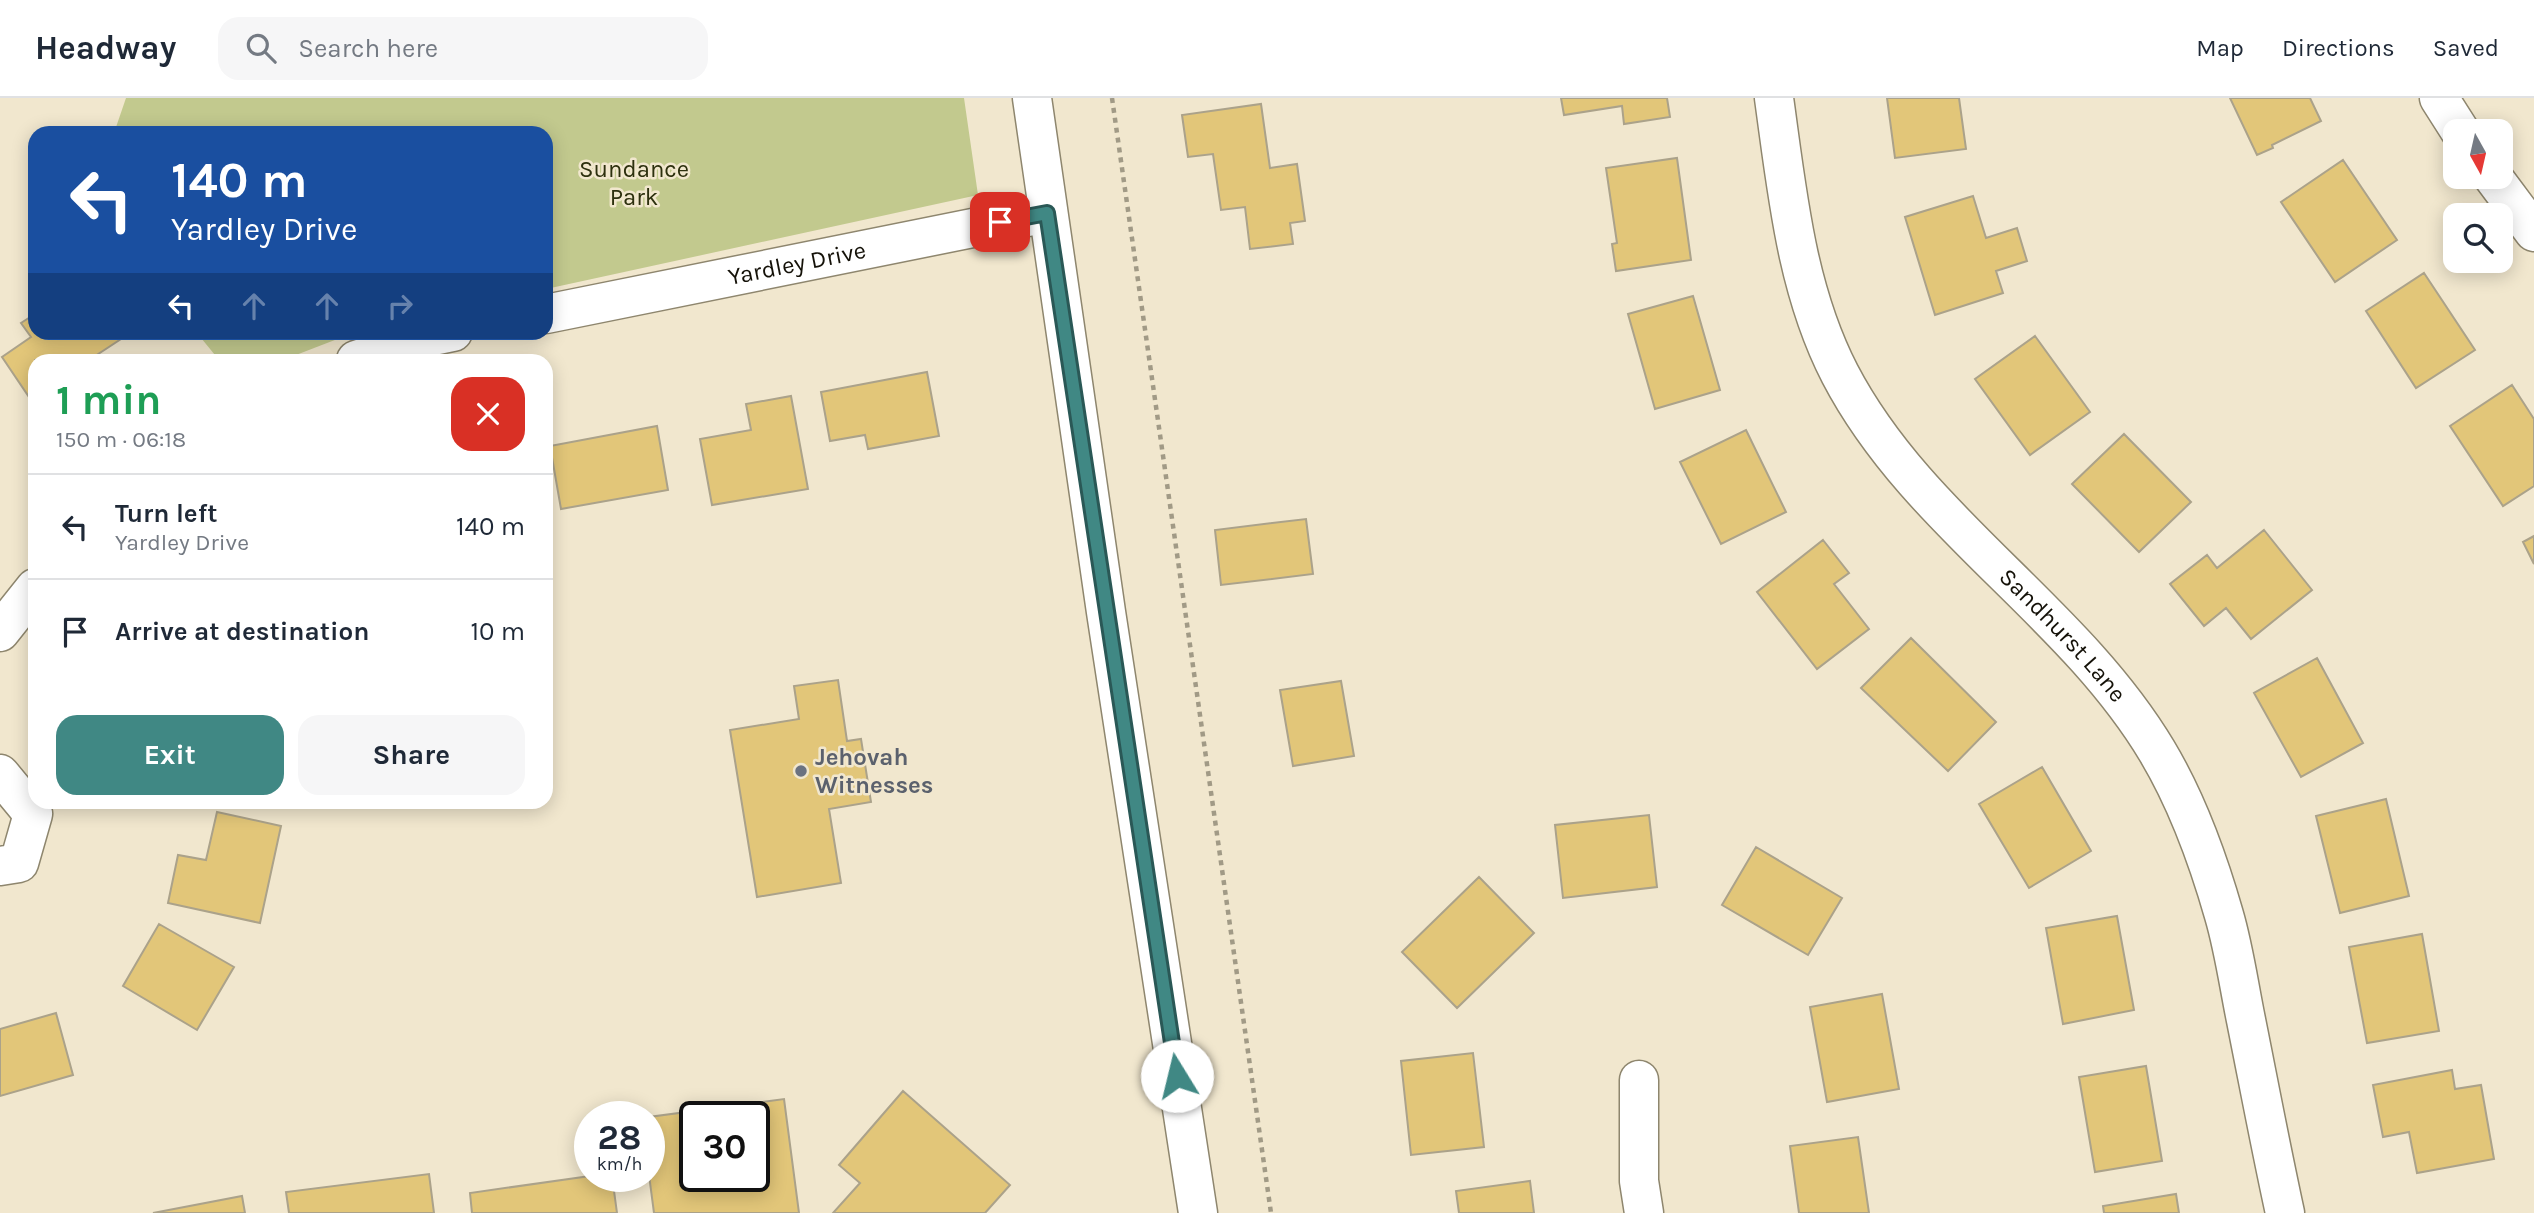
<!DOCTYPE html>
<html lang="en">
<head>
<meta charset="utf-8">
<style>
  :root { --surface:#fff; --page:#f6f6f7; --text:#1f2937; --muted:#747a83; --line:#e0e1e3; --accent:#408884 }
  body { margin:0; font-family:Karla,sans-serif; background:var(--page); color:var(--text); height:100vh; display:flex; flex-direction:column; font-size:26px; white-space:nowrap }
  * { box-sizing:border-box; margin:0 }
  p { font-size:23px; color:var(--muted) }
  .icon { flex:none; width:38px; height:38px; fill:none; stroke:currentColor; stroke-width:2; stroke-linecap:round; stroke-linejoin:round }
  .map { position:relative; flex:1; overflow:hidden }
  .drawer { position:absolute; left:28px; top:256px; width:525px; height:455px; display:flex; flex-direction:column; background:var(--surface); border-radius:21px; box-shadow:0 4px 18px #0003 }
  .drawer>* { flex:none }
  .guide { position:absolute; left:28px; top:28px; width:525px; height:214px; border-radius:21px; box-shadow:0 4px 18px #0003; background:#1a4fa0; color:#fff; overflow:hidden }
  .needle { width:46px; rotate:172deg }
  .buttons { position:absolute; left:2443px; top:21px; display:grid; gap:14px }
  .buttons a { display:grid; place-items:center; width:70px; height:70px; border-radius:14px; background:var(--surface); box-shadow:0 4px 18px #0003; font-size:35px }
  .speed { position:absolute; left:574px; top:1003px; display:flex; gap:14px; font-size:35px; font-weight:700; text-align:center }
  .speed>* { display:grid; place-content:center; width:91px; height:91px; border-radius:50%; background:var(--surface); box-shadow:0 4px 18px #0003; line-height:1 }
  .speed small { font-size:18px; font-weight:400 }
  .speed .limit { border:4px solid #111; border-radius:10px; background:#fff; color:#111 }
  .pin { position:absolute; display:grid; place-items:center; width:60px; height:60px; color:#fff; margin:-30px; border-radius:14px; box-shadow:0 4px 10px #0006 }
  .me { position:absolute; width:77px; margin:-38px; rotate:351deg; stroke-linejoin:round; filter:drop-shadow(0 0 5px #0008) }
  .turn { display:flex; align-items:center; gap:24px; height:147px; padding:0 28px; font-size:32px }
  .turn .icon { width:91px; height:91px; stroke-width:2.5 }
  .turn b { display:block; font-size:49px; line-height:60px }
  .lanes { display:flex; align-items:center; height:66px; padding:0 28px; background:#0003; justify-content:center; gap:35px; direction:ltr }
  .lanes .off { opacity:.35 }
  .round { display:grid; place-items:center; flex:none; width:74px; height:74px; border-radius:21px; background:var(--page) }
  .overview { display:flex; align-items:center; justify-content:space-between; height:119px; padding:0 28px }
  h1 { font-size:42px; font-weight:700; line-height:52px; color:#1e9e55 }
  .action { display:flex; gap:14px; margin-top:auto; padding:14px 28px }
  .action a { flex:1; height:80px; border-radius:21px; background:var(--accent); color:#fff; font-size:28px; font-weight:700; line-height:80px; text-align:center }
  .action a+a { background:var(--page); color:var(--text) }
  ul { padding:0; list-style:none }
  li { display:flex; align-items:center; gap:21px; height:105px; padding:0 28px; border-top:2px solid var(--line) }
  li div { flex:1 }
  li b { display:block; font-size:26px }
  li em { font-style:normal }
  header { display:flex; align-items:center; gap:42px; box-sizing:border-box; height:98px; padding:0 35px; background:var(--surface); border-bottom:2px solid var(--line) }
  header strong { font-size:33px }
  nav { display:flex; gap:38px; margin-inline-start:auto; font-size:24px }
  .search { width:490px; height:63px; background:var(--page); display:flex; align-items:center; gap:18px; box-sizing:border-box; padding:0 24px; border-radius:21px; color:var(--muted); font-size:26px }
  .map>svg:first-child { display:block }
</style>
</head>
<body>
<header>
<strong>Headway</strong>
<div class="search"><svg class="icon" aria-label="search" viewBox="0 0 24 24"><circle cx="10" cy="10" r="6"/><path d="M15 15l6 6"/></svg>Search here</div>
<nav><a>Map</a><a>Directions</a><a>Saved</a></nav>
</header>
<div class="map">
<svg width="2534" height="1115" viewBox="0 0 2534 1115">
  <rect width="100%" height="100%" fill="#f1e7ce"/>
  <path fill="#c2c98e" d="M 126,0 L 964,0 L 978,97 L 546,191 L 546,35 L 114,35 Z
    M 197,235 L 353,235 L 283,262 L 219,262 Z"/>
  <path fill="#e2c679" stroke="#aba28a" stroke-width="2" fill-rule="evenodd" d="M 1561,0 L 1667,0 L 1670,19 L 1624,26 L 1622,8 L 1564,17 Z
    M 1887,0 L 1959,0 L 1966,51 L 1895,60 Z
    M 2230,0 L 2310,0 L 2321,23 L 2272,47 L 2273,50 L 2257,57 Z
    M 1261,6 L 1270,70 L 1297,66 L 1305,123 L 1290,125 L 1293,146 L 1250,151 L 1245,109 L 1221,112 L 1213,56 L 1188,59 L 1182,17 Z
    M 1677,60 L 1691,162 L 1616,173 L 1612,146 L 1617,145 L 1606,70 Z
    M 2343,62 L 2397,142 L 2335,184 L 2281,104 Z
    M 1973,98 L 1986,140 L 2017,130 L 2027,163 L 1996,173 L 2003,195 L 1935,217 L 1905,119 Z
    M 2424,175 L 2475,252 L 2416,290 L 2366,213 Z
    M 1693,198 L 1720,292 L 1655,311 L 1628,216 Z
    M 35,216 L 35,234 L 116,234 L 121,241 L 89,262 L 35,262 L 35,299 L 31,302 L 2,259 L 31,239 L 21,225 Z
    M 2035,238 L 2090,314 L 2030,357 L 1975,281 Z
    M 927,274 L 939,338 L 868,351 L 865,337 L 830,343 L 821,294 Z
    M 2512,287 L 2534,321 L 2534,388 L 2503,408 L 2450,328 Z
    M 791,298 L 808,391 L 712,407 L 700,341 L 751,332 L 746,306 Z
    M 657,328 L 668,392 L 561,411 L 550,348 Z
    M 1746,332 L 1786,414 L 1721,446 L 1680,364 Z
    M 2124,336 L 2191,404 L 2139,454 L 2072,386 Z
    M 1306,421 L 1313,476 L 1221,487 L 1215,432 Z
    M 2264,432 L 2312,492 L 2251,541 L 2226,510 L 2204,528 L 2170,486 L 2207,457 L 2217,470 Z
    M 2534,438 L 2534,466 L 2523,444 Z
    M 1823,442 L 1849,475 L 1834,486 L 1869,531 L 1817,571 L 1757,494 Z
    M 1911,540 L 1996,624 L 1948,673 L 1861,590 Z
    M 2317,560 L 2363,645 L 2301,679 L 2254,595 Z
    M 838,582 L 847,643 L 861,641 L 871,704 L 829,711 L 841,785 L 757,799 L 730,632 L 799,621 L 794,588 Z
    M 1341,583 L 1354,658 L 1293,668 L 1280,592 Z
    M 2042,669 L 2091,753 L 2029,790 L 1979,706 Z
    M 2386,701 L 2409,798 L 2340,815 L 2316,718 Z
    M 217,714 L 281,728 L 260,825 L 168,805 L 178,757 L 206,762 Z
    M 1649,717 L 1657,789 L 1563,800 L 1555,727 Z
    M 1756,749 L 1842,800 L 1808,857 L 1722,807 Z
    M 1479,779 L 1534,835 L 1457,910 L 1402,854 Z
    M 2117,818 L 2134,912 L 2063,926 L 2046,830 Z
    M 159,826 L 234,869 L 197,932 L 123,888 Z
    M 2422,836 L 2439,933 L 2367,945 L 2349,849 Z
    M 1882,896 L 1899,991 L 1827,1004 L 1810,909 Z
    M 56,915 L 73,977 L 0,998 L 0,931 Z
    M 1473,955 L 1484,1049 L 1411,1057 L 1401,963 Z
    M 2146,968 L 2162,1063 L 2095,1074 L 2079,979 Z
    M 2452,972 L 2455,991 L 2481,987 L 2494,1061 L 2417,1075 L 2409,1034 L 2383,1039 L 2373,987 Z
    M 903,993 L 1010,1087 L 985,1115 L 833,1115 L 860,1085 L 839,1067 Z
    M 784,1001 L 799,1115 L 654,1115 L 649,1077 L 649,1019 ZM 695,1018 L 754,1018 L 754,1078 L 695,1078 Z
    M 1858,1039 L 1869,1115 L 1799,1115 L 1790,1048 Z
    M 429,1076 L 434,1115 L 289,1115 L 286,1094 Z
    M 590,1078 L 612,1078 L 617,1115 L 472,1115 L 470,1095 Z
    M 1530,1083 L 1534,1115 L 1459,1115 L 1456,1093 Z
    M 2176,1096 L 2179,1115 L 2104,1115 L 2103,1108 Z
    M 242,1098 L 245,1115 L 153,1115 Z"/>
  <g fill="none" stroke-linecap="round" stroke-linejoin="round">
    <g stroke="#8e866e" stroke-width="41">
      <g id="street">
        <path d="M 1032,0 L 1106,514 L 1198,1115"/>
        <path id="s1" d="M 1774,0 C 1787,93 1796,191 1840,276 C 1917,424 2072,511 2157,653 C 2187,703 2208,761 2224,817 C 2234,851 2239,888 2246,922 C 2259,987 2271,1051 2285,1115"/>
        <path d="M 2439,0 L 2460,33"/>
        <path d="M 2493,79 L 2534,134"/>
        <path id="s2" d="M 546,216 L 1047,115"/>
        <path d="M 356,262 L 419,241 L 453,234"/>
        <path d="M 0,534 L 35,490"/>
        <path d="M 0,676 L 33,716 L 19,765 L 0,768"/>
        <path d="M 1639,982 L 1639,1083 L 1644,1115"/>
      </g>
    </g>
    <path stroke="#a19a86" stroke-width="4.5" stroke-dasharray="5 5" stroke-linecap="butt" d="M 1112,0 L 1271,1115"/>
    <use href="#street" stroke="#fff" stroke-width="38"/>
  </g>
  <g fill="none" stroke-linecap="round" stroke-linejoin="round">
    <g stroke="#2a5856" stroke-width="18">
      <path id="route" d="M 1000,124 L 1047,115 L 1177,978"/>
    </g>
    <use href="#route" stroke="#408884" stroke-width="12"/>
  </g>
  <circle fill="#6b7280" stroke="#f1e7ce" stroke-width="2.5" cx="801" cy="673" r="7"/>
  <g text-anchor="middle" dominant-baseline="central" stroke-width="5" stroke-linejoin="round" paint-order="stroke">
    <g font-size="24" fill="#2d300e" stroke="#f1e7ce">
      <text x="634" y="71">Sundance<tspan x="634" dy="28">Park</tspan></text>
    </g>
    <g font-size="24" fill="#141108" stroke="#f1e7ce">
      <text stroke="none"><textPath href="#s2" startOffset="256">Yardley Drive</textPath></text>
      <text stroke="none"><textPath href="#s1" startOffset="630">Sandhurst Lane</textPath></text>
    </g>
    <g font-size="24" font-weight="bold" fill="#5b616d" stroke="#f1e7ce" text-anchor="start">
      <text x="815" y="659">Jehovah<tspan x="815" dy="28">Witnesses</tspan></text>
    </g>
  </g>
</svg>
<div class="buttons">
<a><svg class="needle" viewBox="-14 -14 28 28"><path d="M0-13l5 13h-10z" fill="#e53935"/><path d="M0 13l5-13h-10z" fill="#747a83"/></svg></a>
<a><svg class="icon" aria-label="search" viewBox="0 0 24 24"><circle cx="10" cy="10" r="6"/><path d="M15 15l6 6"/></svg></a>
</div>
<div class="speed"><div>28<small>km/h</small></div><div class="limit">30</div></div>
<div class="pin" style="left:1000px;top:124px;background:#d93025"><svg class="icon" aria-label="arrive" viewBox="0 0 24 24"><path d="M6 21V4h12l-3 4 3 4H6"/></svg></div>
<svg class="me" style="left:1177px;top:978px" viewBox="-20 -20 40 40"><circle r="19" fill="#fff"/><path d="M0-13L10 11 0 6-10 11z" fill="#408884"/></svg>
<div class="guide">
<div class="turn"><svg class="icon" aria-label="left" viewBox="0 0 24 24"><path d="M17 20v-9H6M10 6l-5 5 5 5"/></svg><div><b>140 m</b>Yardley Drive</div></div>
<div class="lanes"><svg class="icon" aria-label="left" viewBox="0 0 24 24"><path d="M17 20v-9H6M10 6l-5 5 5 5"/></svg><svg class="icon off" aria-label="ahead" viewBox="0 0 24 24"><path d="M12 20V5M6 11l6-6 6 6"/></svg><svg class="icon off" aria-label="ahead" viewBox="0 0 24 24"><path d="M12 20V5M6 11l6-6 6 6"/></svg><svg class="icon off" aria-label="right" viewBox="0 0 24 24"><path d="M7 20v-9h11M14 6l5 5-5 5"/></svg></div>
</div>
<section class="drawer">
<div class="overview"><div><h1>1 min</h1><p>150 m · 06:18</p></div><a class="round" style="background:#d93025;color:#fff"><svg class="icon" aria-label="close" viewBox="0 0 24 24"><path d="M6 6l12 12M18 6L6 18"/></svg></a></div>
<ul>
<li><svg class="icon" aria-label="left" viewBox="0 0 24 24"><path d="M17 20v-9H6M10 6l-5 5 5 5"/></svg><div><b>Turn left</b><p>Yardley Drive</p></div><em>140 m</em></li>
<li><svg class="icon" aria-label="arrive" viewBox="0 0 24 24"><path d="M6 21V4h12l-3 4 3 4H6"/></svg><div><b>Arrive at destination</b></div><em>10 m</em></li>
</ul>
<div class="action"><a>Exit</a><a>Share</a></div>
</section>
</div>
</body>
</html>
